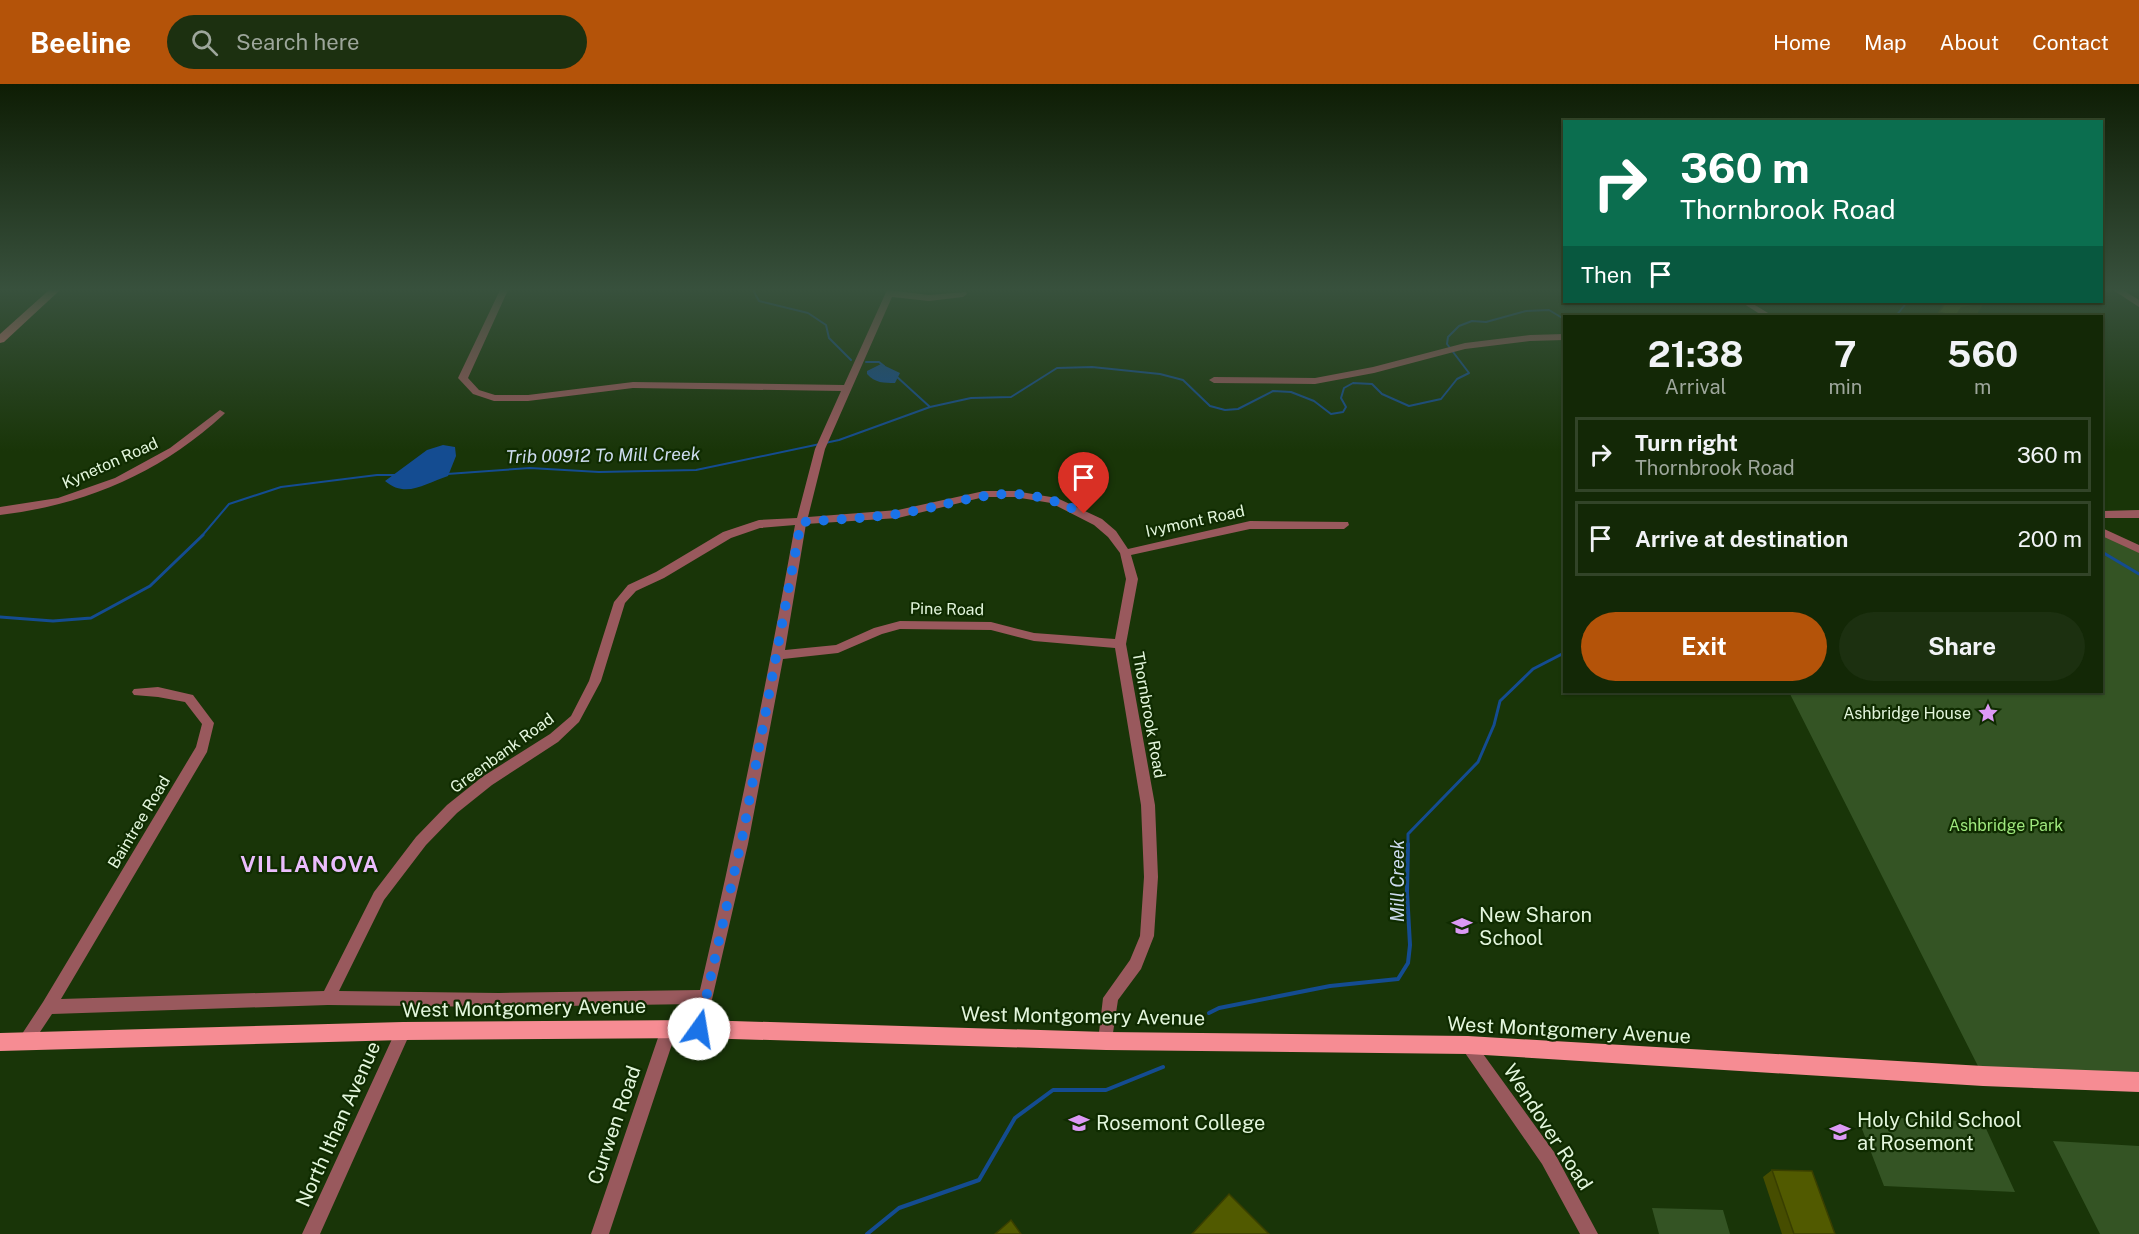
<!DOCTYPE html>
<html lang="en">
<head>
<meta charset="utf-8">
<style>
  :root { --surface:#132806; --page:#1c3010; --text:#f1f3f6; --muted:#9da69b; --line:#324428; --accent:#b45309 }
  body { margin:0; font-family:"Public Sans",sans-serif; background:var(--page); color:var(--text); height:100vh; display:flex; flex-direction:column; font-size:22px; white-space:nowrap }
  * { box-sizing:border-box; margin:0 }
  p { font-size:20px; color:var(--muted) }
  .icon { flex:none; width:33px; height:33px; fill:none; stroke:currentColor; stroke-width:2; stroke-linecap:round; stroke-linejoin:round }
  .map { position:relative; flex:1; overflow:hidden }
  .sheet { position:absolute; left:1563px; top:231px; width:540px; height:378px; display:flex; flex-direction:column; background:var(--surface); border-radius:0px; box-shadow:0 2px 4px #0004,0 0 0 2px var(--line) }
  .sheet>* { flex:none }
  .guide { position:absolute; left:1563px; top:36px; width:540px; height:183px; border-radius:0px; box-shadow:0 2px 4px #0004,0 0 0 2px var(--line); background:#0b6e4f; color:#fff; overflow:hidden }
  .pin { position:absolute; display:grid; place-items:center; width:51px; height:51px; color:#fff; margin:-62px -26px; border-radius:50% 50% 50% 0; rotate:-45deg; box-shadow:0 0 6px #0007 }
  .pin .icon { rotate:45deg }
  .me { position:absolute; width:66px; margin:-33px; rotate:13deg; stroke-linejoin:round; filter:drop-shadow(0 0 4px #0008) }
  .turn { display:flex; align-items:center; gap:21px; height:126px; padding:0 18px; font-size:27px }
  .turn .icon { width:78px; height:78px; stroke-width:2.5 }
  .turn b { display:block; font-size:42px; line-height:51px }
  .then { display:flex; align-items:center; height:57px; padding:0 18px; background:#0003; gap:12px; font-size:22px }
  .eta { display:flex; justify-content:space-evenly; align-items:center; height:102px; text-align:center }
  .eta b { font-size:36px; font-weight:700; line-height:42px }
  .primary-button { display:flex; gap:12px; margin-top:auto; padding:12px 18px }
  .primary-button a { flex:1; height:69px; border-radius:36px; background:var(--accent); color:#fff; font-size:24px; font-weight:700; line-height:69px; text-align:center }
  .primary-button a+a { background:var(--page); color:var(--text) }
  ul { padding:0; list-style:none }
  li { display:flex; align-items:center; gap:18px; height:75px; margin:0 12px 9px; padding:0 6px; border:3px solid var(--line); border-radius:0px }
  li div { flex:1 }
  li b { display:block; font-size:22px }
  li em { font-style:normal }
  header { display:flex; align-items:center; gap:36px; box-sizing:border-box; height:84px; padding:0 30px; background:var(--accent); color:#fff }
  header strong { font-size:28px }
  nav { display:flex; gap:33px; margin-inline-start:auto; font-size:21px }
  .search { width:420px; height:54px; background:var(--page); display:flex; align-items:center; gap:15px; box-sizing:border-box; padding:0 21px; border-radius:33px; color:var(--muted); font-size:22px }
  .map>svg:first-child { display:block }
</style>
</head>
<body>
<header>
<strong>Beeline</strong>
<div class="search"><svg class="icon" aria-label="search" viewBox="0 0 24 24"><circle cx="10" cy="10" r="6"/><path d="M15 15l6 6"/></svg>Search here</div>
<nav><a>Home</a><a>Map</a><a>About</a><a>Contact</a></nav>
</header>
<div class="map">
<svg width="2139" height="1150" viewBox="0 0 2139 1150">
  <rect width="100%" height="100%" fill="#193508"/>
  <path fill="#345424" d="M 2102,448 L 2139,465 L 2139,998 L 1983,992 L 1789,608 L 2102,608 Z
    M 1857,1032 L 1983,1038 L 2015,1108 L 1884,1102 Z
    M 2053,1057 L 2139,1062 L 2139,1150 L 2100,1150 Z
    M 1652,1124 L 1723,1126 L 1730,1150 L 1659,1150 Z"/>
  <path fill="#144c91" d="M 881,280 L 900,289 L 895,299 C 884,299 875,299 867,290 L 867,287 Z
    M 443,361 L 455,363 L 456,372 L 448,392 C 426,399 406,415 385,397 L 427,366 Z"/>
  <g fill="none" stroke-linecap="round" stroke-linejoin="round">
    <path stroke="#144c91" stroke-width="2" d="M 753,206 L 759,217 L 808,229 L 826,241 L 829,254 L 851,276
      M 1896,232 L 1907,218
      M 866,278 L 879,278 L 884,282
      M 896,292 L 930,323
      M 447,390 L 530,384 L 599,388 L 696,386 L 839,356 L 930,323 L 971,314 L 1011,313 L 1057,284 L 1092,283 L 1160,290 L 1183,296 L 1210,322 L 1225,326 L 1238,325 L 1273,307 L 1291,308 L 1314,317 L 1331,330 L 1343,328 L 1346,323 L 1341,314 L 1344,304 L 1353,299 L 1372,300 L 1382,310 L 1409,322 L 1441,315 L 1457,295 L 1469,289 L 1447,260 L 1448,253 L 1459,242 L 1472,237 L 1486,238 L 1526,227 L 1549,226 L 1564,235
      M 201,453 L 229,420 L 281,403 L 377,391 L 395,391"/>
    <path stroke="#144c91" stroke-width="3" d="M 2102,468 L 2139,490
      M 0,533 L 53,537 L 91,534 L 150,502 L 203,451
      M 1408,762 L 1408,750 L 1478,678 L 1494,641 L 1500,617 L 1533,585 L 1564,569"/>
    <path stroke="#144c91" stroke-width="4" d="M 1209,929 L 1219,924 L 1330,902 L 1398,895 L 1408,879 L 1410,861 L 1407,808 L 1408,760
      M 867,1150 L 899,1124 L 979,1096 L 1015,1034 L 1053,1006 L 1106,1006 L 1163,983"/>
    <path fill="#99595d" fill-rule="evenodd" d="M 500,206 L 508,206 L 468,294 L 479,306 L 495,311 L 528,311 L 633,298 L 844,301 L 887,206 L 929,211 L 966,208 L 967,210 L 963,213 L 929,217 L 892,213 L 825,365 L 808,433 L 898,426 L 984,407 L 1015,407 L 1057,414 L 1102,435 L 1116,447 L 1128,465 L 1250,437 L 1348,438 L 1349,441 L 1344,445 L 1250,445 L 1131,471 L 1138,495 L 1126,560 L 1155,721 L 1158,793 L 1154,852 L 1141,885 L 1118,916 L 1111,962 L 1106,964 L 1101,962 L 1098,957 L 1103,914 L 1130,876 L 1140,852 L 1144,793 L 1141,721 L 1115,564 L 1034,557 L 991,546 L 900,545 L 882,550 L 838,569 L 783,575 L 748,760 L 704,950 L 699,952 L 694,950 L 691,945 L 697,920 L 499,923 L 328,921 L 52,930 L 30,963 L 25,965 L 20,963 L 17,958 L 20,953 L 43,918 L 196,663 L 202,640 L 185,618 L 158,613 L 134,611 L 132,608 L 134,605 L 158,603 L 193,611 L 214,639 L 207,668 L 61,915 L 324,907 L 374,808 L 416,753 L 447,721 L 482,693 L 550,650 L 571,632 L 589,597 L 614,518 L 628,501 L 656,488 L 723,448 L 759,436 L 797,434 L 815,365 L 841,307 L 633,304 L 528,317 L 494,317 L 473,310 L 458,294 ZM 984,413 L 1015,413 L 1051,419 L 1094,441 L 1108,453 L 1120,469 L 1126,495 L 1115,555 L 1034,549 L 991,538 L 900,537 L 874,544 L 836,561 L 785,566 L 806,440 L 898,434 ZM 795,441 C 767,597 736,752 700,906 L 499,909 L 339,907 L 384,816 L 426,761 L 457,729 L 492,701 L 558,658 L 579,638 L 601,597 L 625,519 L 636,507 L 664,494 L 731,454 L 760,444 Z
      M 2113,206 L 2123,206 L 2139,216 L 2139,223 Z
      M 1741,218 L 1750,218 L 1773,232 L 1763,232 Z
      M 1564,250 L 1564,256 L 1530,257 L 1465,265 L 1374,289 L 1315,300 L 1214,299 L 1209,296 L 1214,293 L 1315,294 L 1373,283 L 1465,259 L 1530,251 Z
      M 220,326 L 225,329 L 223,331 C 160,389 85,421 0,431 L 0,423 L 58,414 L 115,394 L 170,364 Z
      M 2139,426 L 2139,434 L 2102,434 L 2102,427 Z
      M 2102,444 L 2139,461 L 2139,469 L 2102,452 Z
      M 669,938 L 674,940 L 677,945 L 609,1150 L 591,1150 L 661,945 L 664,940 Z
      M 403,940 L 408,942 L 411,947 L 320,1150 L 302,1150 L 398,942 Z
      M 1468,954 L 1473,956 L 1554,1068 L 1598,1150 L 1580,1150 L 1542,1080 L 1463,966 L 1460,961 L 1463,956 Z"/>
    <path fill="#d67078" fill-rule="evenodd" d="M 49,206 L 60,206 L 4,258 L 0,259 L 0,250 Z"/>
    <path fill="#f68c93" fill-rule="evenodd" d="M 699,936 L 1106,948 L 1468,952 L 1983,982 L 2139,988 L 2139,1008 L 1983,1002 L 1468,970 L 1106,966 L 699,954 L 403,956 L 0,967 L 0,949 L 403,938 Z"/>
  </g>
  <path fill="#464d00" d="M 1946,218 L 1977,230 L 1965,232 L 1936,232 Z
    M 1772,1086 L 1835,1150 L 1782,1150 L 1763,1093 Z"/>
  <path fill="#393f00" d="M 1983,220 L 1977,230 L 1965,232 L 1956,232 L 1961,224 Z"/>
  <path fill="#515a00" stroke="#393f00" stroke-width="1.5" d="M 1946,218 L 1978,218 L 1983,220 L 1961,224 L 1956,232 L 1953,232 L 1939,228 Z
    M 1772,1086 L 1812,1087 L 1835,1150 L 1794,1150 Z
    M 1229,1110 L 1269,1150 L 1192,1150 Z
    M 1011,1136 L 1021,1150 L 995,1150 Z"/>
  <linearGradient id="sky" x2="0" y2="1"><stop stop-color="#0e1d04"/><stop offset="0.56" stop-color="#38513d"/><stop offset="1" stop-color="#38513d" stop-opacity="0"/></linearGradient>
  <rect width="2139" height="367" fill="url(#sky)"/>
  <g fill="none" stroke-linecap="round" stroke-linejoin="round">
    <path stroke="#1a73e8" stroke-width="10" stroke-dasharray="0 18" d="M 699,945 L 743,750 L 801,438 C 833,436 865,434 897,430 C 971,419 1009,391 1084,430"/>
  </g>
  <defs>
    <g id="sight-bare" transform="scale(1.62)"><path d="M0-6L1.8-2.2L6-1.7L2.9 1.2L3.7 5.4L0 3.3L-3.7 5.4L-2.9 1.2L-6-1.7L-1.8-2.2Z" fill="#dc99f5" stroke="#0f2b00" stroke-width="2.5" paint-order="stroke"/></g>
    <g id="school-bare" transform="scale(1.62)"><path d="M0-5L7-2L0 1L-7-2ZM-4 1L0 2.5L4 1V4Q0 6-4 4Z" fill="#dc99f5" stroke="#0f2b00" stroke-width="2.5" paint-order="stroke"/></g>
    <g id="university-bare" transform="scale(1.62)"><path d="M0-5L7-2L0 1L-7-2ZM-4 1L0 2.5L4 1V4Q0 6-4 4Z" fill="#dc99f5" stroke="#0f2b00" stroke-width="2.5" paint-order="stroke"/></g>
  </defs>
  <g fill-rule="evenodd">
    <use href="#sight-bare" x="1988" y="629"/>
    <use href="#school-bare" x="1462" y="842"/>
    <use href="#university-bare" x="1079" y="1039"/>
    <use href="#school-bare" x="1840" y="1048"/>
  </g>
  <g text-anchor="middle" dominant-baseline="central" stroke-width="4.5" stroke-linejoin="round" paint-order="stroke">
    <g font-size="16" fill="#e3f6dc" stroke="#0f2b00">
      <text transform="translate(110 379) rotate(-24)">Kyneton Road</text>
      <text transform="translate(1195 437) rotate(-12)">Ivymont Road</text>
      <text transform="translate(947 525) rotate(1)">Pine Road</text>
      <text transform="translate(1149 631) rotate(80)">Thornbrook Road</text>
      <text transform="translate(502 669) rotate(-36)">Greenbank Road</text>
      <text transform="translate(139 738) rotate(-59)">Baintree Road</text>
    </g>
    <g font-size="16" fill="#e3f6dc" stroke="#0f2b00" text-anchor="end">
      <text x="1971" y="629">Ashbridge House</text>
    </g>
    <g font-size="16" fill="#9fe87d" stroke="#0f2b00">
      <text x="2006" y="741">Ashbridge Park</text>
    </g>
    <g font-size="18" font-style="italic" fill="#cedcf0" stroke="#0f2b00">
      <text transform="translate(603 371) rotate(-1)">Trib 00912 To Mill Creek</text>
      <text transform="translate(1397 797) rotate(-90)">Mill Creek</text>
    </g>
    <g font-size="20" fill="#e3f6dc" stroke="#0f2b00" text-anchor="start">
      <text x="1479" y="831">New Sharon<tspan x="1479" dy="23">School</tspan></text>
      <text x="1857" y="1036">Holy Child School<tspan x="1857" dy="23">at Rosemont</tspan></text>
      <text x="1096" y="1039">Rosemont College</text>
    </g>
    <g font-size="20" fill="#e3f6dc" stroke="#0f2b00">
      <text transform="translate(524 924) rotate(-1)">West Montgomery Avenue</text>
      <text transform="translate(1083 932) rotate(1)">West Montgomery Avenue</text>
      <text transform="translate(1569 946) rotate(3)">West Montgomery Avenue</text>
      <text transform="translate(338 1040) rotate(-66)">North Ithan Avenue</text>
      <text transform="translate(614 1041) rotate(-71)">Curwen Road</text>
      <text transform="translate(1548 1043) rotate(57)">Wendover Road</text>
    </g>
    <g font-size="22" font-weight="bold" letter-spacing="1.5" fill="#ebbdfd" stroke="#0f2b00">
      <text x="310" y="780">VILLANOVA</text>
    </g>
  </g>
</svg>
<div class="pin" style="left:1084px;top:430px;background:#d93025"><svg class="icon" aria-label="arrive" viewBox="0 0 24 24"><path d="M6 21V4h12l-3 4 3 4H6"/></svg></div>
<svg class="me" style="left:699px;top:945px" viewBox="-20 -20 40 40"><circle r="19" fill="#fff"/><path d="M0-13L10 11 0 6-10 11z" fill="#1a73e8"/></svg>
<div class="guide">
<div class="turn"><svg class="icon" aria-label="right" viewBox="0 0 24 24"><path d="M7 20v-9h11M14 6l5 5-5 5"/></svg><div><b>360 m</b>Thornbrook Road</div></div>
<div class="then">Then<svg class="icon" aria-label="arrive" viewBox="0 0 24 24"><path d="M6 21V4h12l-3 4 3 4H6"/></svg></div>
</div>
<section class="sheet">
<div class="eta">
<div><b>21:38</b><p>Arrival</p></div>
<div><b>7</b><p>min</p></div>
<div><b>560</b><p>m</p></div>
</div>
<ul>
<li><svg class="icon" aria-label="right" viewBox="0 0 24 24"><path d="M7 20v-9h11M14 6l5 5-5 5"/></svg><div><b>Turn right</b><p>Thornbrook Road</p></div><em>360 m</em></li>
<li><svg class="icon" aria-label="arrive" viewBox="0 0 24 24"><path d="M6 21V4h12l-3 4 3 4H6"/></svg><div><b>Arrive at destination</b></div><em>200 m</em></li>
</ul>
<div class="primary-button"><a>Exit</a><a>Share</a></div>
</section>
</div>
</body>
</html>
